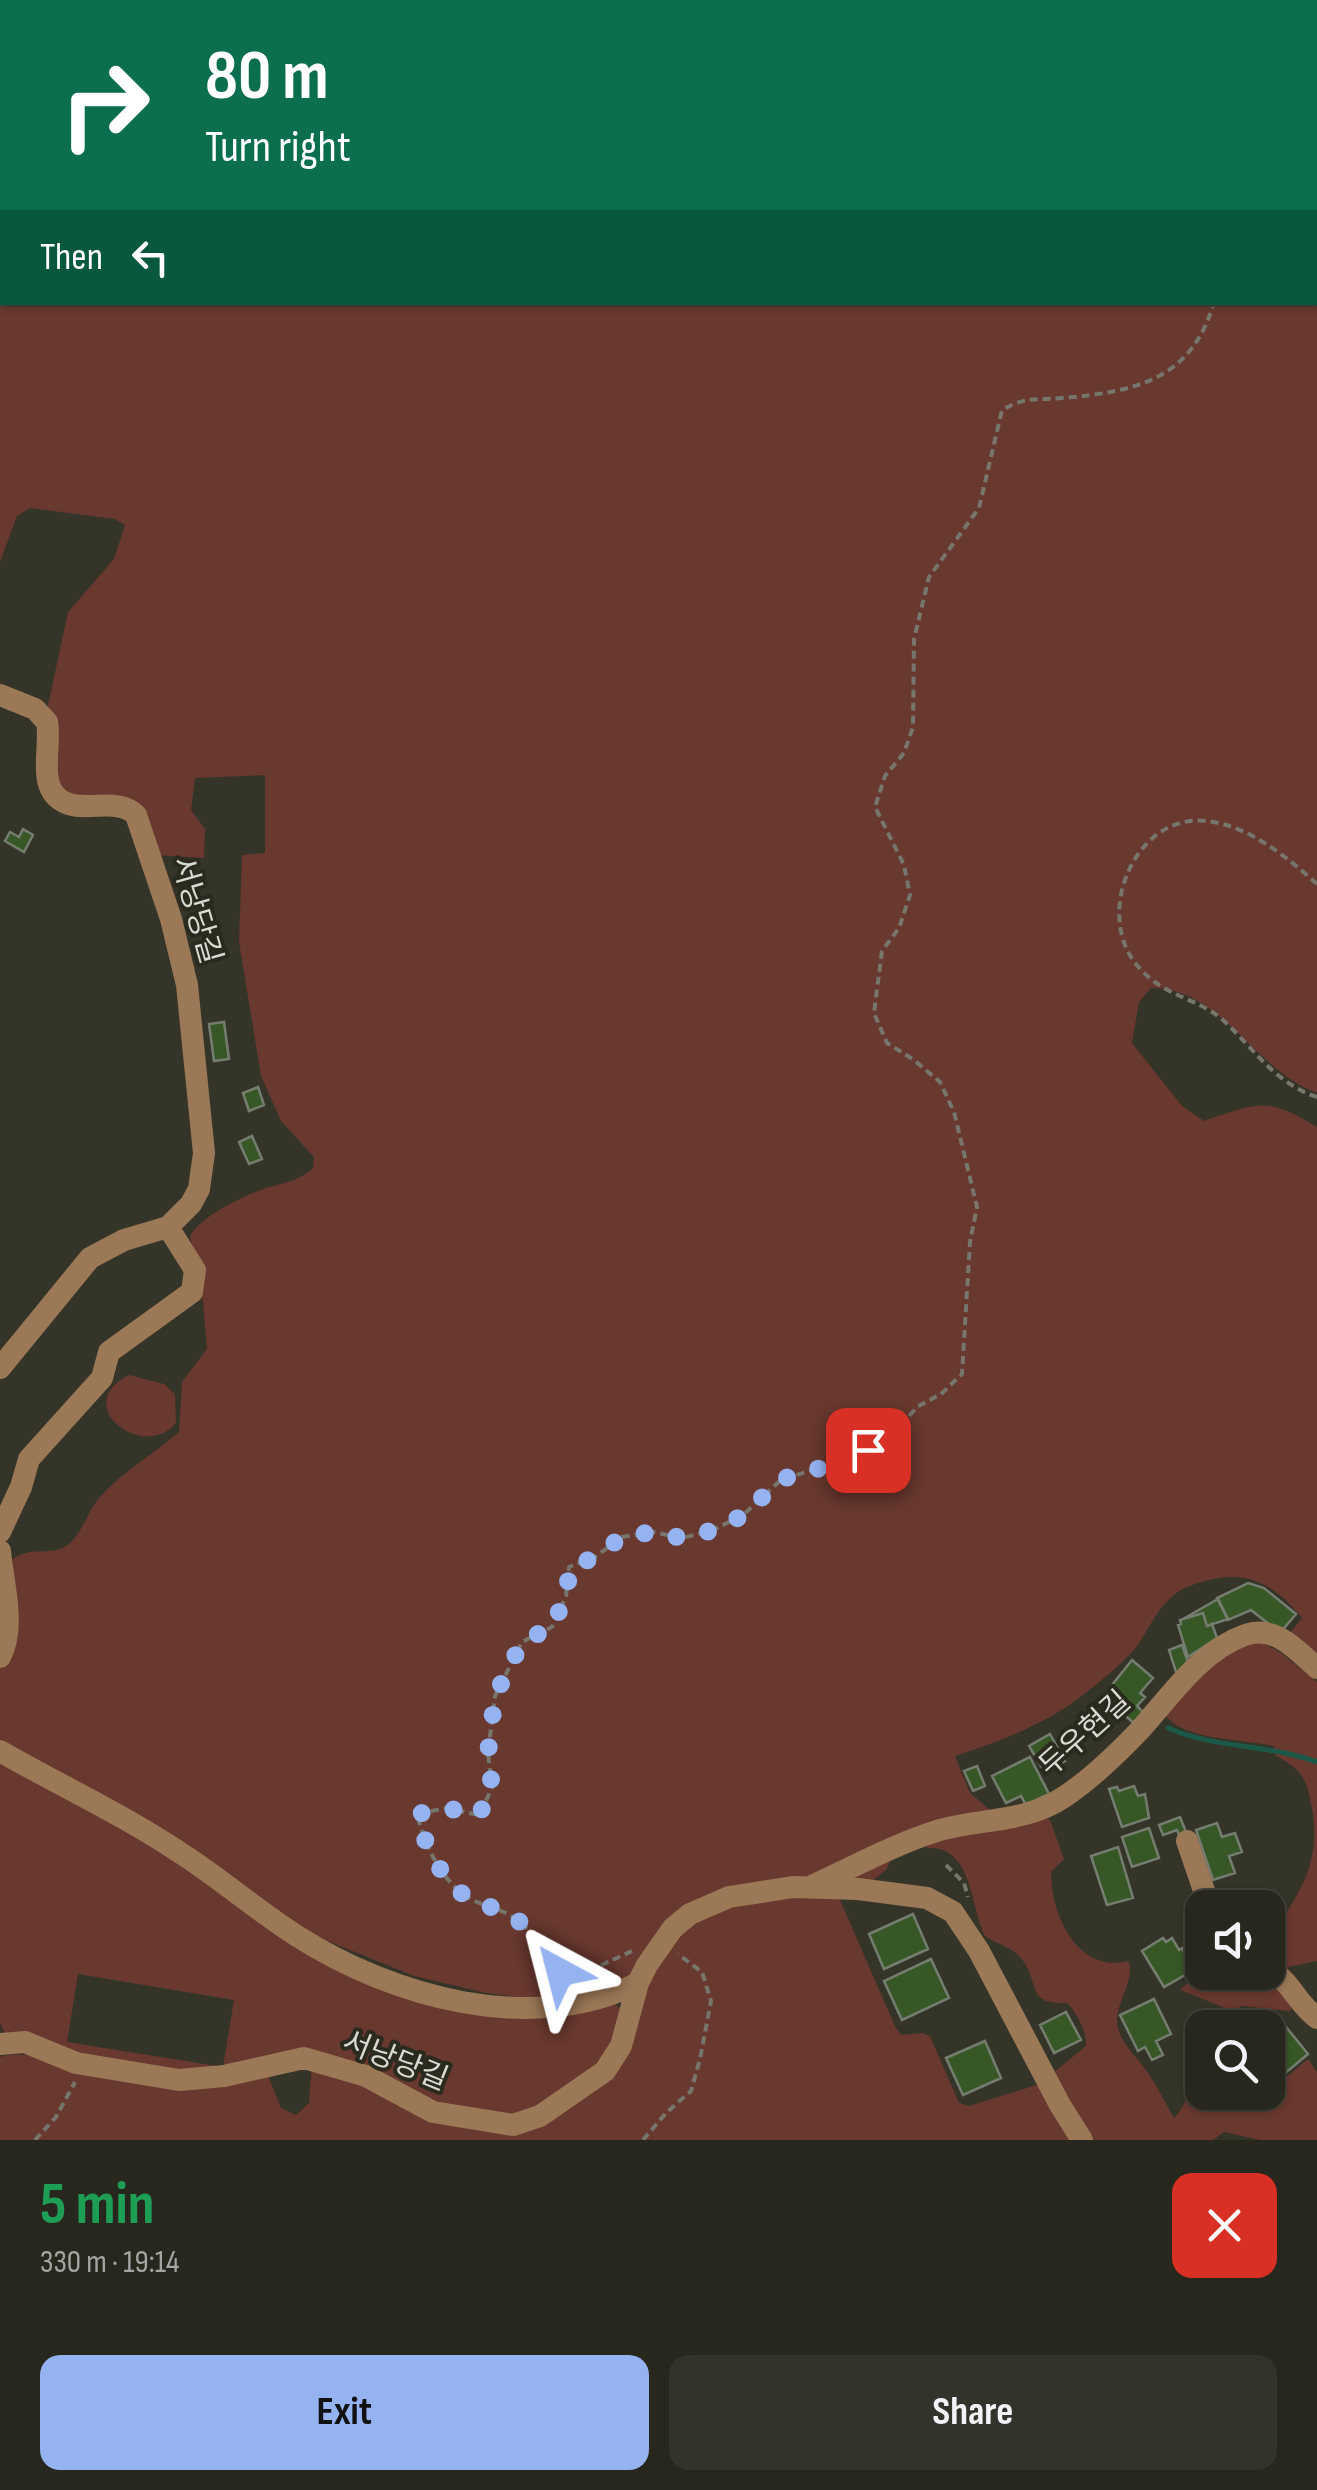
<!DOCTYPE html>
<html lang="en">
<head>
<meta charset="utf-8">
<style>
  :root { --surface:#28271e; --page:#34332b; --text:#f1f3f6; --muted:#a5a5a4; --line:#44443c; --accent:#95b2f1 }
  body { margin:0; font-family:"Sofia Sans Condensed","Noto Sans KR",sans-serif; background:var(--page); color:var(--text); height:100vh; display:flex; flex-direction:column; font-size:38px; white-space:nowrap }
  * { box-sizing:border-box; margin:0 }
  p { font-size:32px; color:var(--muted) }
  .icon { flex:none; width:55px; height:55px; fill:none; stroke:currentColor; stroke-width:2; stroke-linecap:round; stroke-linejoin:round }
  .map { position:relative; height:2140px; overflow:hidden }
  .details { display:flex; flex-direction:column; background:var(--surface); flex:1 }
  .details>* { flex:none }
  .banner { position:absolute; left:0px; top:0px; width:1318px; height:305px; box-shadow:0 2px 8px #0004,0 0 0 2px var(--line); background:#0b6e4f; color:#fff; overflow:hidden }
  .controls { position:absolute; left:1185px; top:1890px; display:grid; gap:20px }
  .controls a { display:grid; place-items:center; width:100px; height:100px; border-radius:20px; background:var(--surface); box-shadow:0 2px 8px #0004,0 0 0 2px var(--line); font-size:50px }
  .pin { position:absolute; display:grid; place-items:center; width:85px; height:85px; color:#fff; margin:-42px; border-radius:20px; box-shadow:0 5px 15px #0006 }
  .me { position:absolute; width:110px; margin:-55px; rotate:322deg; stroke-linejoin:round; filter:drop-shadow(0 0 8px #0008) }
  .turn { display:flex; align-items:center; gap:35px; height:210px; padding:0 40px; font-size:45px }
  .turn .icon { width:130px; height:130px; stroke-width:2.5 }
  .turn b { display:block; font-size:70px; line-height:85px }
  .then { display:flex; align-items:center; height:95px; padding:0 40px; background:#0003; gap:20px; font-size:38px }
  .round { display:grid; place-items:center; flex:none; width:105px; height:105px; border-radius:20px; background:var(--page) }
  .headline { display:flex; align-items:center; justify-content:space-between; height:170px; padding:0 40px }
  h1 { font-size:60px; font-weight:700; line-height:75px; color:#1e9e55 }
  .action { display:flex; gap:20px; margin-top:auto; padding:20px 40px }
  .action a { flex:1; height:115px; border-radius:20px; background:var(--accent); color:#111; font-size:40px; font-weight:700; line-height:115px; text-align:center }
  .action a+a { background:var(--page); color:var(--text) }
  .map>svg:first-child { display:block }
</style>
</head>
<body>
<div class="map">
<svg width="1317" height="2140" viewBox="0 0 1317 2140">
  <rect width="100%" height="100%" fill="#353428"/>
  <path fill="#69382f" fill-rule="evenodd" d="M 0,0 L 1317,0 L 1317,1093 C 1254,1071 1223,988 1151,988 L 1139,1002 L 1132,1043 L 1182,1106 L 1204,1121 C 1259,1103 1266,1096 1317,1127 L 1317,1658 L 1289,1634 L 1302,1618 C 1276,1586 1250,1570 1209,1580 C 1198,1583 1182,1587 1174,1595 C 1155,1610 1148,1633 1133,1651 C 1120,1665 1102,1680 1087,1692 C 1049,1723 1001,1741 955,1756 L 970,1793 L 997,1816 L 901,1842 L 886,1870 L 872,1881 L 711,1896 L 624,1981 L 564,1996 L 527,1998 L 486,1993 L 414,1976 L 313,1935 L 0,1747 L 0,1663 L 10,1561 C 31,1544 51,1558 69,1544 C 82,1533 88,1511 99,1498 C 123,1471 153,1455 179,1432 L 182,1382 L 207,1349 L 202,1291 L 190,1236 C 203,1215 240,1198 263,1189 C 282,1183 298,1182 313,1168 L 314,1157 L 281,1121 L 261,1076 L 239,942 L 242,855 L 265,853 L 265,775 L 195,778 L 191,810 L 205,829 L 204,858 L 154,855 L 143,816 L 61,792 L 47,710 L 68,612 L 114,559 L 125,525 L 115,519 L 30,508 L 17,516 L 0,562 ZM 2,2 L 1315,2 L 1315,302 L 2,302 Z
    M 129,1375 L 164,1384 L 175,1394 L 176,1423 C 145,1462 68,1406 129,1375 Z
    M 1258,1641 L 1280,1652 L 1317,1682 L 1317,1961 L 1283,1968 L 1268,1964 C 1268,1934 1288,1914 1301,1887 C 1315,1861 1317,1832 1311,1803 C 1306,1776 1299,1768 1276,1756 L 1274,1746 C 1245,1739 1179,1741 1163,1712 C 1191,1686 1220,1649 1258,1641 Z
    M 0,1756 L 401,1992 L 611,2001 L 625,2012 L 606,2063 L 516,2119 L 434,2108 L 355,2067 L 148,2072 L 5,2034 L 0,2023 ZM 78,1974 L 234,2000 L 223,2067 L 67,2042 Z
    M 1043,1816 L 1050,1820 L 1064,1859 L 1051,1872 C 1051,1914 1077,1974 1129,1961 C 1134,1984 1116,2001 1117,2023 C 1119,2044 1140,2059 1150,2076 C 1159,2090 1166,2104 1174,2118 C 1190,2104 1186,2084 1202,2069 L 1202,2092 L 1268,2092 L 1268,2087 L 1271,2090 L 1308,2059 L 1317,2072 L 1317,2140 L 1261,2140 L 1224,2132 L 1213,2140 L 1087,2140 L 1053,2073 L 1086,2046 C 1087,2032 1077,2013 1067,2003 C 1023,2004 1042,1982 1020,1957 C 1012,1947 996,1944 985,1936 C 970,1907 973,1845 927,1848 L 928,1840 Z
    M 832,1895 L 840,1900 L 895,2026 L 901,2035 L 923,2033 L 930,2036 L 959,2103 L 969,2106 L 1043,2083 L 1077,2140 L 0,2140 L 0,2057 C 24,2051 38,2057 60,2066 L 267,2073 L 281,2108 L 296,2115 L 309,2103 L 312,2063 L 494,2130 L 584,2092 L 635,2010 L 673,1937 L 727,1902 Z
    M 1202,1957 L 1202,1972 L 1257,1973 L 1272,1976 L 1293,2008 L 1289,2011 L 1241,2006 L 1227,2017 L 1223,2007 L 1180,1990 L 1189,1982 Z"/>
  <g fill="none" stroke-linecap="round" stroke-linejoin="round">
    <path stroke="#1c5847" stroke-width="5" d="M 1168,1728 C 1216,1749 1268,1744 1317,1762"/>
  </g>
  <path fill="#375826" stroke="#757d71" stroke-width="2.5" d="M 23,829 L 33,835 L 24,852 L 5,841 L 10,832 L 19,837 Z
    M 224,1022 L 229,1059 L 214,1061 L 209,1024 Z
    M 258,1087 L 264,1105 L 249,1111 L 243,1093 Z
    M 252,1136 L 262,1159 L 249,1164 L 239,1142 Z
    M 1248,1583 L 1264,1588 L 1296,1614 L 1280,1633 L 1251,1610 L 1228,1620 L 1217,1598 Z
    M 1218,1599 L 1228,1619 L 1207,1626 L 1203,1613 L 1183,1619 Z
    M 1203,1613 L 1207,1626 L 1212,1624 L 1217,1638 L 1188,1657 L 1178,1625 L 1181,1624 L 1180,1620 Z
    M 1182,1645 L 1190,1668 L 1176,1672 L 1169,1650 Z
    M 1132,1660 L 1153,1678 L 1140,1693 L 1145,1697 L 1137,1706 L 1146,1715 L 1136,1725 L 1103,1696 Z
    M 1050,1734 L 1065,1761 L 1045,1773 L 1029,1746 Z
    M 1030,1757 L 1049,1794 L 1026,1805 L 1021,1796 L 1006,1803 L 992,1776 Z
    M 977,1766 L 985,1786 L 973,1791 L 964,1771 Z
    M 1134,1786 L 1138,1796 L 1145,1794 L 1149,1818 L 1122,1827 L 1109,1789 L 1117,1787 L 1119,1791 Z
    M 1180,1817 L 1186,1832 L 1179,1835 L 1177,1830 L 1163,1835 L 1159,1825 Z
    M 1217,1823 L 1222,1837 L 1235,1833 L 1242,1852 L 1229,1856 L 1235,1873 L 1213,1880 L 1196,1830 Z
    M 1149,1828 L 1159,1858 L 1132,1867 L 1122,1837 Z
    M 1118,1847 L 1133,1898 L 1107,1905 L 1091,1856 Z
    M 913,1914 L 928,1949 L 884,1969 L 869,1934 Z
    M 1163,1938 L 1166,1942 L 1172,1938 L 1179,1950 L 1182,1948 L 1192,1971 L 1164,1987 L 1142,1951 Z
    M 931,1959 L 949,1998 L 902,2020 L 884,1981 Z
    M 1154,1999 L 1171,2034 L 1156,2041 L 1163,2055 L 1152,2060 L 1145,2047 L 1138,2051 L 1120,2015 Z
    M 1066,2012 L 1081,2040 L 1054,2053 L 1040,2025 Z
    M 1278,2017 L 1308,2054 L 1271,2085 L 1268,2081 L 1268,2053 L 1273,2060 L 1284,2051 L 1276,2042 L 1268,2049 L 1265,2028 Z
    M 985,2041 L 1001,2078 L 963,2095 L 946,2058 Z"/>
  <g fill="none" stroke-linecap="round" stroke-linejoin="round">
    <path stroke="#77766c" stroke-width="4" stroke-dasharray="8 5" stroke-linecap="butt" d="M 1068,0 L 1069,2
      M 1317,884 C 1287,857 1248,825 1206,821 C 1136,813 1094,912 1136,964 C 1163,998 1198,997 1224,1021 C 1254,1049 1276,1084 1317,1097
      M 946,1865 L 964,1883 L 968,1897
      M 632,1951 L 593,1969 L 561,1972 C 549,1955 536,1937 521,1923 C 503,1907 481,1907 464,1895 C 439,1876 424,1843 417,1814 L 446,1808 L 479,1815 L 492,1788 L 488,1753 L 495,1696 L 522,1642 L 552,1627 L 566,1596 L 569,1567 L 595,1557 L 622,1537 L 653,1532 L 682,1538 L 710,1531 L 742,1516 L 782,1479 L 842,1462 L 868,1450 L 895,1432 L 917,1407 L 941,1394 L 962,1374 L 970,1242 L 977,1207 L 954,1112 L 940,1082 L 914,1060 L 887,1043 L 874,1013 L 882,951 L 899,928 L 910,895 L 904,865 L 875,807 L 885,776 L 904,753 L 913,727 L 914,639 L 929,577 L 979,508 L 1002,410 C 1030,395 1033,401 1062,398 C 1135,392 1192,380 1214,302
      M 35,2140 L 56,2117 L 75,2082
      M 643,2140 L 666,2113 L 691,2091 L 700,2059 L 711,2001 L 702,1972 L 678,1954"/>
    <path stroke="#9b7856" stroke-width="22" d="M 0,695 L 35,709 L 47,722 C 52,748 35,790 66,803 C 88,812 118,797 136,815 L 171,919 L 187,985 L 204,1153 L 199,1189 L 191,1204 L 168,1227 L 124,1240 L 90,1258 L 0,1368
      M 0,1532 L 21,1487 L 29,1459 L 102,1378 L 109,1352 L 192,1292 L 195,1270 L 168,1227
      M 0,1551 C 3,1584 16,1627 0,1657
      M 0,1751 C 59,1785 122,1814 179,1852 C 220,1878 256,1910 297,1936 C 393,1997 531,2036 638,1983
      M 1187,1841 L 1210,1908
      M 814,1885 C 855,1866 897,1843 940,1830 C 983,1818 1025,1823 1064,1797 C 1091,1779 1117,1754 1139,1731 C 1170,1697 1200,1651 1245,1635 C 1275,1624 1297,1651 1317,1668
      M 1268,1969 C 1289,1978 1297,2004 1317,2018
      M 0,2044 L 25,2042 L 76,2063 L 179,2080 L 224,2076 L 304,2058 L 366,2076 L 433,2112 L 513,2125 L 540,2116 L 605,2071 L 621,2046 L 638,1983 L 647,1965 L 673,1928 L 690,1914 L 729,1897 L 793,1887 L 858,1889 L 927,1898 L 953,1912 L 979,1951 L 1060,2105 L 1082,2140"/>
  </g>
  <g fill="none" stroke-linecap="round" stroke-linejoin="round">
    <path stroke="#95b2f1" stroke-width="18" stroke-dasharray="0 32.4" d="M 560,1972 C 548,1955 536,1937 521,1923 C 503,1907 481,1907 464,1895 C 439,1876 424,1843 417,1814 L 446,1808 L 479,1815 L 492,1788 L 488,1753 L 495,1696 L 522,1642 L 552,1627 L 566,1596 L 570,1568 L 595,1557 L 622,1537 L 653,1532 L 682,1538 L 710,1531 L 742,1516 L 782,1479 L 842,1462 L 868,1450"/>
  </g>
  <g text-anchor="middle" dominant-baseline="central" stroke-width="8" stroke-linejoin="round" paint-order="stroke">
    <g font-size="30" fill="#dad9d2" stroke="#2b2a1f">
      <text transform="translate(196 910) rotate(74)">서낭당길</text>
      <text transform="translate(1085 1734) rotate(-42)">두우현길</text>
      <text transform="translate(395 2061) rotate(22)">서낭당길</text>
    </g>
  </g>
</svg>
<div class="controls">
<a><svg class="icon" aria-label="sound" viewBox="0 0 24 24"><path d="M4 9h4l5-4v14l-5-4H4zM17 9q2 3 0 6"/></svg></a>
<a><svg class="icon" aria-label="search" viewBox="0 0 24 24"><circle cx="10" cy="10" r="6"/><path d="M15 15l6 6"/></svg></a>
</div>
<div class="pin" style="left:868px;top:1450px;background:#d93025"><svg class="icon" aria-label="arrive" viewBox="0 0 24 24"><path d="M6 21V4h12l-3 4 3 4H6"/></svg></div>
<svg class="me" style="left:560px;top:1972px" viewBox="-20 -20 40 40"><path d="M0-17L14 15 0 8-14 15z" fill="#95b2f1" stroke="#fff" stroke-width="4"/></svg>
<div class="banner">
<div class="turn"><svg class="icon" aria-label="right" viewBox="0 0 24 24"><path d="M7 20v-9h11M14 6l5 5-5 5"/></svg><div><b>80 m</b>Turn right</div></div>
<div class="then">Then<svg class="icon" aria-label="left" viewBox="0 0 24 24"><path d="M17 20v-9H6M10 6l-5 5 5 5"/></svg></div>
</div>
</div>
<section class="details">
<div class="headline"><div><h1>5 min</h1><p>330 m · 19:14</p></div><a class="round" style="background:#d93025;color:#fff"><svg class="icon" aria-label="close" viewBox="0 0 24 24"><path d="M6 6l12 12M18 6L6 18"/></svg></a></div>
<div class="action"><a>Exit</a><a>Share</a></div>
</section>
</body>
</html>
